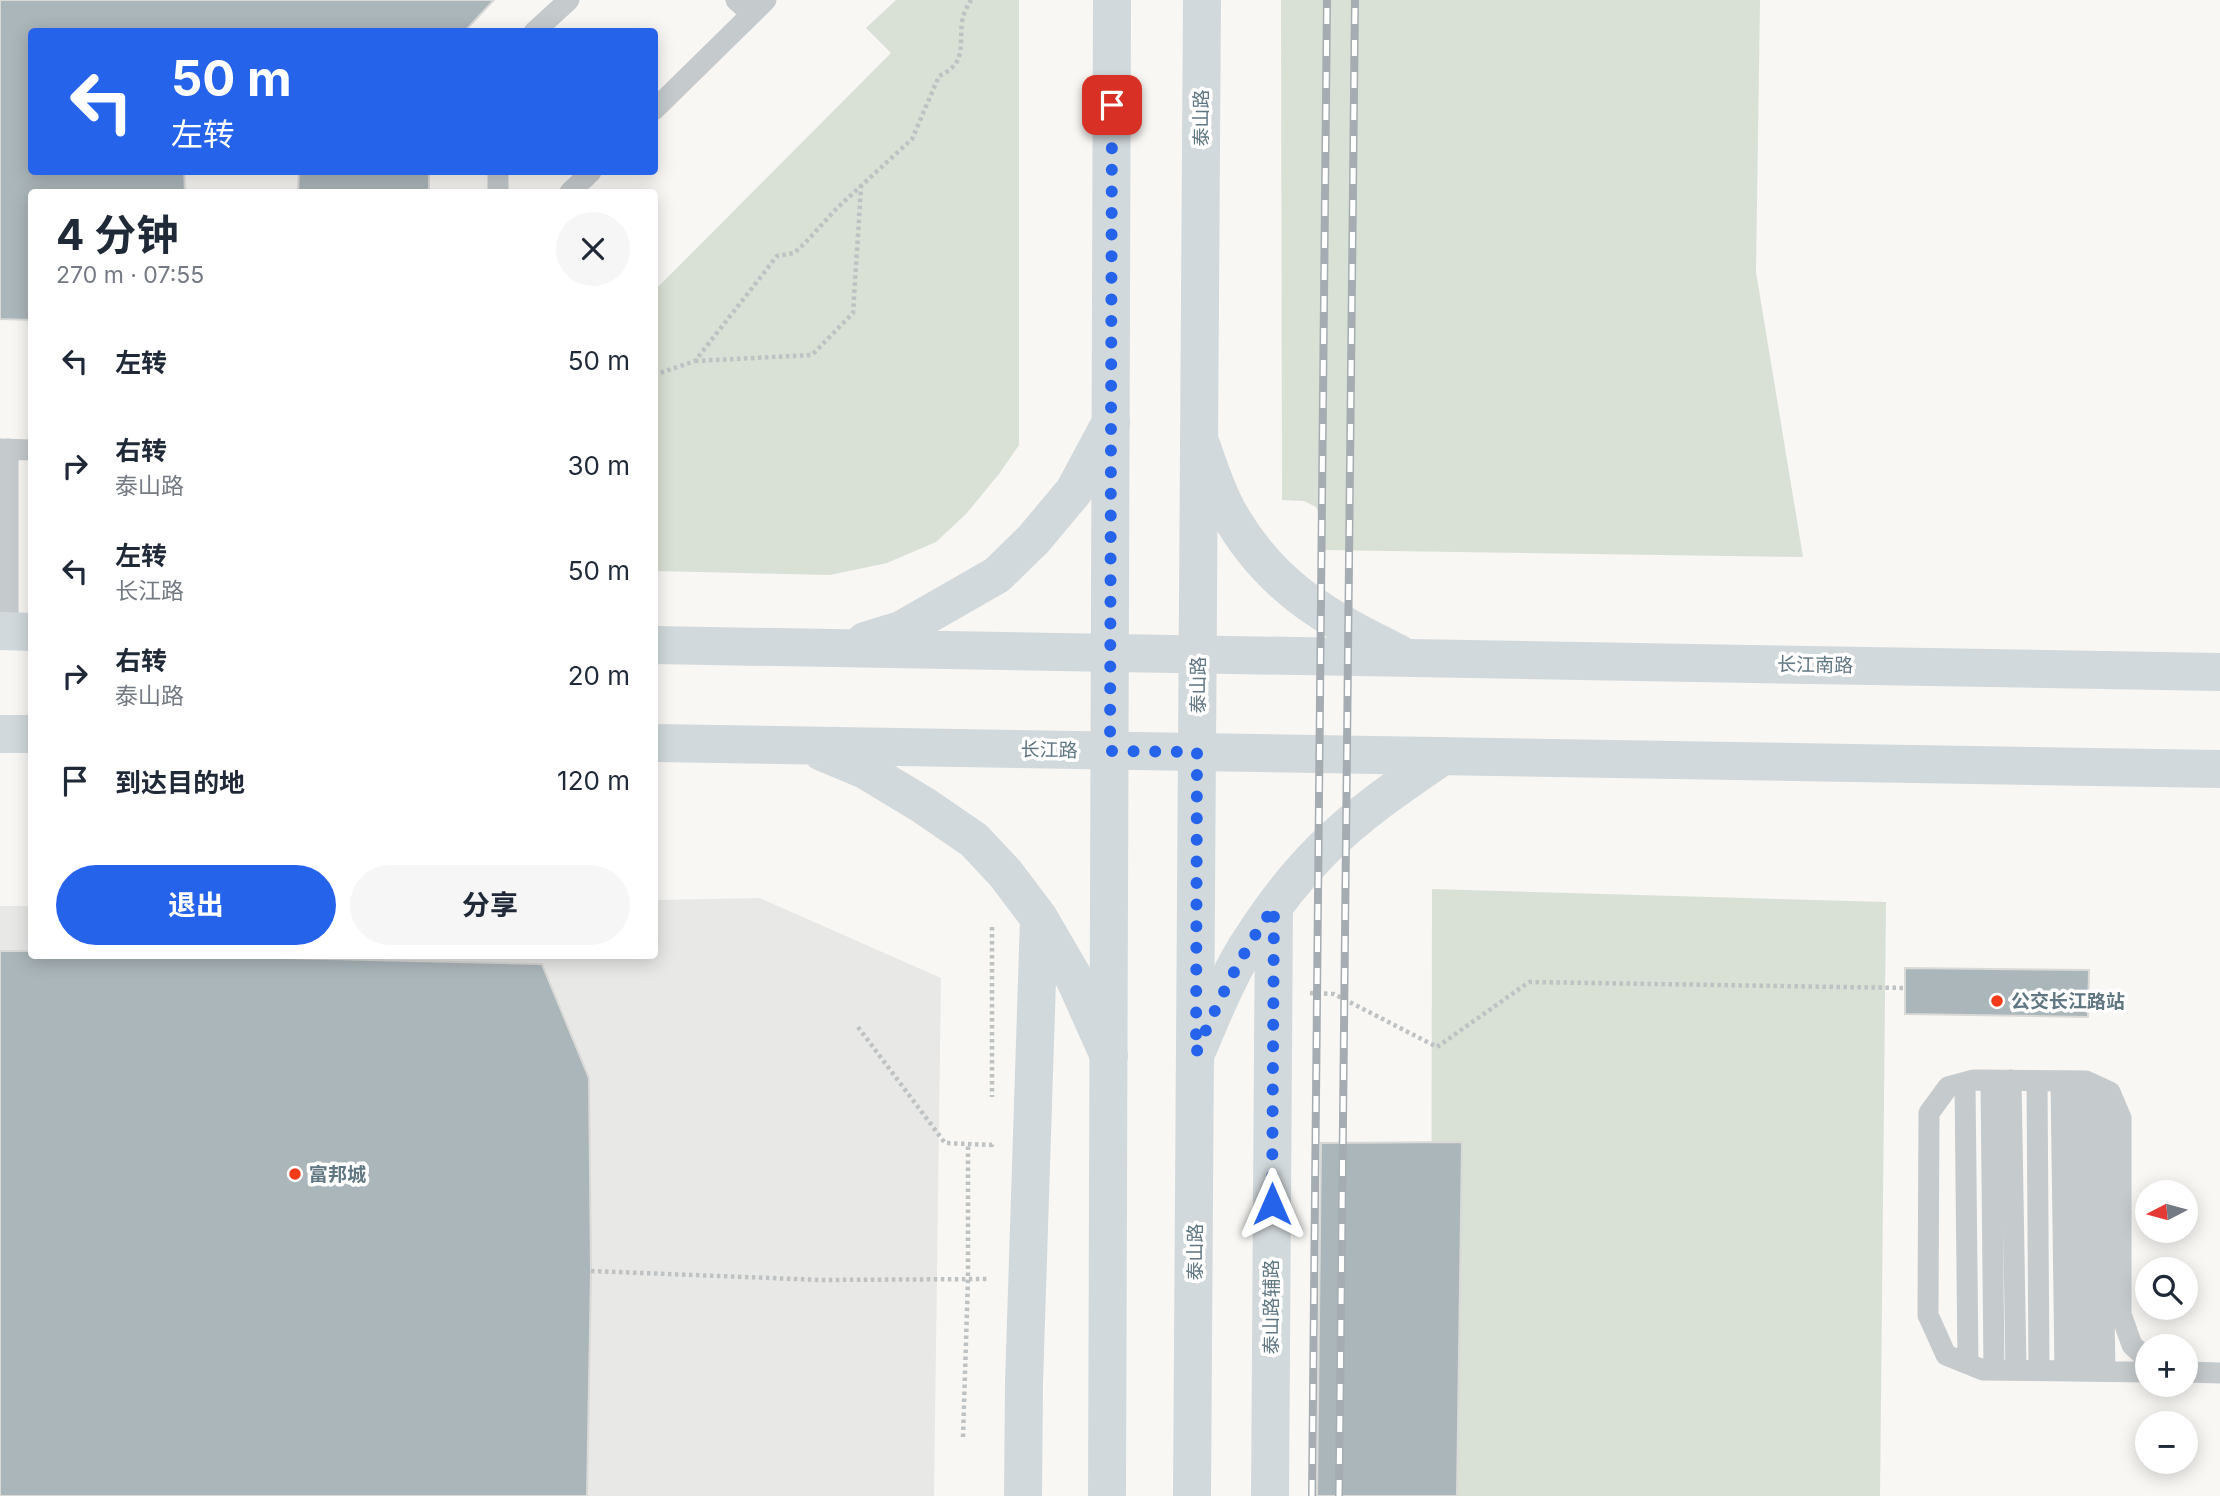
<!DOCTYPE html>
<html lang="zh">
<head>
<meta charset="utf-8">
<style>
  :root { --surface:#fff; --page:#f6f6f7; --text:#1f2937; --muted:#747a83; --accent:#2563eb }
  body { margin:0; font-family:Inter,"Noto Sans SC",sans-serif; background:var(--page); color:var(--text); height:100vh; display:flex; flex-direction:column; font-size:26px; white-space:nowrap }
  * { box-sizing:border-box; margin:0 }
  p { font-size:23px; color:var(--muted) }
  .icon { flex:none; width:38px; height:38px; fill:none; stroke:currentColor; stroke-width:2; stroke-linecap:round; stroke-linejoin:round }
  .map { position:relative; flex:1; overflow:hidden }
  .panel { position:absolute; left:28px; top:189px; width:630px; height:770px; display:flex; flex-direction:column; background:var(--surface); border-radius:7px; box-shadow:0 4px 18px #0003 }
  .panel>* { flex:none }
  .guide { position:absolute; left:28px; top:28px; width:630px; height:147px; border-radius:7px; box-shadow:0 4px 18px #0003; background:#2563eb; color:#fff; overflow:hidden }
  .needle { width:46px; rotate:264deg }
  .controls { position:absolute; left:2135px; top:1180px; display:grid; gap:14px }
  .controls a { display:grid; place-items:center; width:63px; height:63px; border-radius:50%; background:var(--surface); box-shadow:0 4px 18px #0003; font-size:35px }
  .pin { position:absolute; display:grid; place-items:center; width:60px; height:60px; color:#fff; margin:-30px; border-radius:14px; box-shadow:0 4px 10px #0006 }
  .me { position:absolute; width:77px; margin:-38px; rotate:0deg; stroke-linejoin:round; filter:drop-shadow(0 0 5px #0008) }
  .turn { display:flex; align-items:center; gap:24px; height:147px; padding:0 28px; font-size:32px }
  .turn .icon { width:91px; height:91px; stroke-width:2.5 }
  .turn b { display:block; font-size:49px; line-height:60px }
  .round { display:grid; place-items:center; flex:none; width:74px; height:74px; border-radius:37px; background:var(--page) }
  .headline { display:flex; align-items:center; justify-content:space-between; height:119px; padding:0 28px }
  h1 { font-size:42px; font-weight:700; line-height:52px }
  .action { display:flex; gap:14px; margin-top:auto; padding:14px 28px }
  .action a { flex:1; height:80px; border-radius:42px; background:var(--accent); color:#fff; font-size:28px; font-weight:700; line-height:80px; text-align:center }
  .action a+a { background:var(--page); color:var(--text) }
  ul { padding:0; list-style:none }
  li { display:flex; align-items:center; gap:21px; height:105px; padding:0 28px }
  li div { flex:1 }
  li b { display:block; font-size:26px }
  li em { font-style:normal }
  .map>svg:first-child { display:block }
</style>
</head>
<body>
<div class="map">
<svg width="2220" height="1496" viewBox="0 0 2220 1496">
  <rect width="100%" height="100%" fill="#f8f7f4"/>
  <path fill="#e8e9e7" d="M 760,898 L 941,978 L 934,1496 L 0,1496 L 0,906 L 31,906 L 32,956 L 654,956 L 655,900 Z"/>
  <path fill="#d9e0d5" d="M 896,0 L 1019,0 L 1019,445 L 999,474 L 966,514 L 936,542 L 887,563 L 830,575 L 655,571 L 655,290 L 891,53 L 866,28 Z
    M 1281,0 L 1760,0 L 1756,272 L 1803,557 L 1322,550 L 1323,524 L 1316,507 L 1304,501 L 1282,500 Z
    M 1432,889 L 1886,902 L 1880,1496 L 1431,1496 Z"/>
  <path fill="#abb6ba" stroke="#d9d9d7" stroke-width="2" d="M 0,0 L 494,0 L 464,32 L 32,32 L 32,172 L 184,172 L 185,192 L 32,192 L 32,320 L 0,319 Z
    M 299,172 L 429,172 L 429,192 L 298,192 Z
    M 0,951 L 32,951 L 32,956 L 203,956 L 542,964 L 589,1078 L 591,1271 L 587,1496 L 0,1496 Z
    M 1905,968 L 2089,970 L 2088,1017 L 1905,1014 Z
    M 1462,1142 L 1457,1496 L 1317,1496 L 1321,1143 Z"/>
  <g fill="none" stroke-linecap="round" stroke-linejoin="round">
    <path stroke="#bec2c3" stroke-width="4.5" stroke-dasharray="3.5 3.5" stroke-linecap="butt" d="M 695,361 L 812,355 L 853,313 L 861,187
      M 654,375 L 695,361 L 777,256 L 794,253 L 805,243 L 837,208 L 912,139 L 939,76 C 967,63 959,47 962,22 C 963,14 967,7 971,0
      M 992,927 L 992,1097
      M 1310,993 L 1334,994 L 1437,1047 L 1529,982 L 1905,988
      M 858,1027 L 945,1143 L 992,1145 L 992,1141
      M 591,1271 L 821,1280 L 989,1279
      M 963,1437 L 968,1279 L 968,1143"/>
    <path stroke="#c5cacd" stroke-width="21" d="M 736,0 L 752,14
      M 534,32 L 569,0
      M 654,110 L 766,0
      M 498,192 L 498,172
      M 570,192 L 591,172
      M 0,449 L 32,450
      M 8,449 L 8,631
      M 1991,1080 L 1994,1370
      M 2011,1080 L 2016,1370
      M 2037,1081 L 2039,1370
      M 2061,1081 L 2065,1370
      M 2081,1081 L 2085,1370
      M 1965,1083 L 1968,1364
      M 2100,1088 L 2105,1371
      M 2147,1359 L 2132,1345 L 2121,1314 L 2121,1118 L 2110,1092 L 2086,1081 L 1974,1080 L 1948,1087 L 1929,1113 L 1928,1315 L 1946,1355 L 1983,1370 L 2147,1372
      M 2186,1372 L 2220,1373"/>
    <path stroke="#d2d9dc" stroke-width="38" d="M 1199,439 C 1208,463 1215,488 1227,510 C 1268,585 1324,617 1398,653
      M 0,631 L 32,632
      M 865,641 L 901,630 L 997,575 L 1033,540 L 1074,491 L 1111,422
      M 654,645 L 2220,672
      M 0,734 L 32,734
      M 654,743 L 2220,769
      M 822,752 L 865,770 L 923,805 L 974,840 L 1005,873 L 1039,918 L 1075,980 L 1109,1056
      M 1196,1053 C 1213,1014 1229,972 1253,937 C 1273,906 1297,875 1323,849 C 1359,813 1402,784 1443,756
      M 1023,1496 L 1024,1383 L 1039,918
      M 1270,1496 L 1274,907"/>
    <path stroke="#d2d9dc" stroke-width="38" d="M 1107,1496 L 1112,0
      M 1192,1496 L 1202,0"/>
    <g stroke="#a5adb2" stroke-width="8">
      <path id="rail" d="M 1312,1496 L 1327,0
        M 1339,1496 L 1355,0"/>
    </g>
    <use href="#rail" stroke="#fff" stroke-width="5" stroke-dasharray="16" stroke-linecap="butt"/>
  </g>
  <g fill="none" stroke-linecap="round" stroke-linejoin="round">
    <path stroke="#2563eb" stroke-width="12" stroke-dasharray="0 21.6" d="M 1112,105 L 1110,751 L 1197,752 L 1196,1053 C 1218,1002 1241,953 1274,907 L 1272,1204"/>
  </g>
  <g fill="#f33b19" stroke="#fff" stroke-width="2.5">
    <circle cx="1997" cy="1001" r="7"/>
    <circle cx="295" cy="1174" r="7"/>
  </g>
  <g text-anchor="middle" dominant-baseline="central" stroke-width="7" stroke-linejoin="round" paint-order="stroke">
    <g font-size="19" fill="#607682" stroke="#fff">
      <text transform="translate(1201 118) rotate(-90)">泰山路</text>
      <text transform="translate(1815 665) rotate(1)">长江南路</text>
      <text transform="translate(1198 685) rotate(-90)">泰山路</text>
      <text transform="translate(1049 750) rotate(1)">长江路</text>
      <text transform="translate(1195 1252) rotate(-90)">泰山路</text>
      <text transform="translate(1271 1307) rotate(-90)">泰山路辅路</text>
    </g>
    <g font-size="19" font-weight="bold" fill="#607682" stroke="#fff" text-anchor="start">
      <text x="2011" y="1001">公交长江路站</text>
      <text x="309" y="1174">富邦城</text>
    </g>
  </g>
</svg>
<div class="controls">
<a><svg class="needle" viewBox="-14 -14 28 28"><path d="M0-13l5 13h-10z" fill="#e53935"/><path d="M0 13l5-13h-10z" fill="#747a83"/></svg></a>
<a><svg class="icon" aria-label="search" viewBox="0 0 24 24"><circle cx="10" cy="10" r="6"/><path d="M15 15l6 6"/></svg></a>
<a>+</a>
<a>−</a>
</div>
<div class="pin" style="left:1112px;top:105px;background:#d93025"><svg class="icon" aria-label="arrive" viewBox="0 0 24 24"><path d="M6 21V4h12l-3 4 3 4H6"/></svg></div>
<svg class="me" style="left:1272px;top:1204px" viewBox="-20 -20 40 40"><path d="M0-17L14 15 0 8-14 15z" fill="#2563eb" stroke="#fff" stroke-width="4"/></svg>
<div class="guide">
<div class="turn"><svg class="icon" aria-label="left" viewBox="0 0 24 24"><path d="M17 20v-9H6M10 6l-5 5 5 5"/></svg><div><b>50 m</b>左转</div></div>
</div>
<section class="panel">
<div class="headline"><div><h1>4 分钟</h1><p>270 m · 07:55</p></div><a class="round"><svg class="icon" aria-label="close" viewBox="0 0 24 24"><path d="M6 6l12 12M18 6L6 18"/></svg></a></div>
<ul>
<li><svg class="icon" aria-label="left" viewBox="0 0 24 24"><path d="M17 20v-9H6M10 6l-5 5 5 5"/></svg><div><b>左转</b></div><em>50 m</em></li>
<li><svg class="icon" aria-label="right" viewBox="0 0 24 24"><path d="M7 20v-9h11M14 6l5 5-5 5"/></svg><div><b>右转</b><p>泰山路</p></div><em>30 m</em></li>
<li><svg class="icon" aria-label="left" viewBox="0 0 24 24"><path d="M17 20v-9H6M10 6l-5 5 5 5"/></svg><div><b>左转</b><p>长江路</p></div><em>50 m</em></li>
<li><svg class="icon" aria-label="right" viewBox="0 0 24 24"><path d="M7 20v-9h11M14 6l5 5-5 5"/></svg><div><b>右转</b><p>泰山路</p></div><em>20 m</em></li>
<li><svg class="icon" aria-label="arrive" viewBox="0 0 24 24"><path d="M6 21V4h12l-3 4 3 4H6"/></svg><div><b>到达目的地</b></div><em>120 m</em></li>
</ul>
<div class="action"><a>退出</a><a>分享</a></div>
</section>
</div>
</body>
</html>
